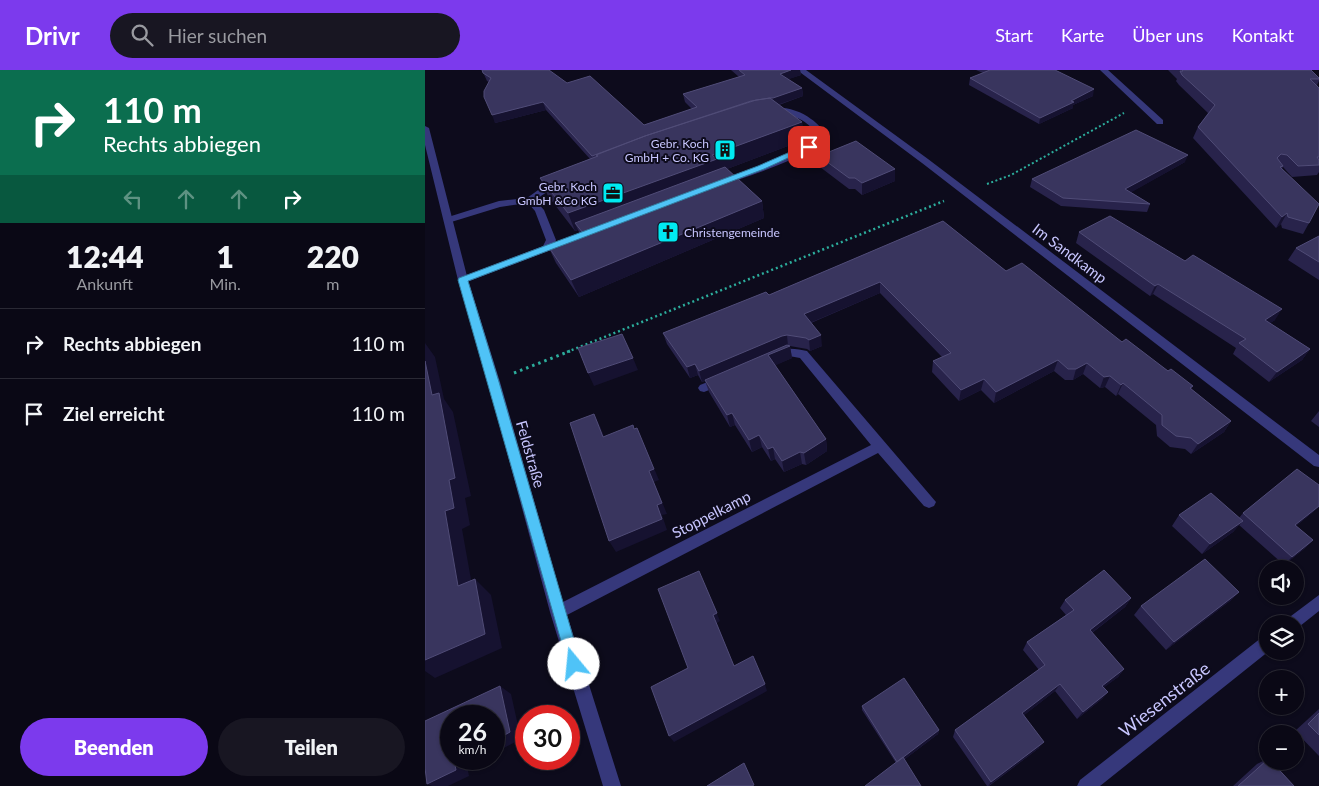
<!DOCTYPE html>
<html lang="de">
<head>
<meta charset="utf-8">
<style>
  :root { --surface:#0a0815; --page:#181622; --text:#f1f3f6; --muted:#999aa0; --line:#2a2934; --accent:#7c3aed }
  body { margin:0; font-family:Lato,sans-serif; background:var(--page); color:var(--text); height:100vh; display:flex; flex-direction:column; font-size:19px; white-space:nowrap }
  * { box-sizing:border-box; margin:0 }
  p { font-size:16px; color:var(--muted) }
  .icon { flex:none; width:28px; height:28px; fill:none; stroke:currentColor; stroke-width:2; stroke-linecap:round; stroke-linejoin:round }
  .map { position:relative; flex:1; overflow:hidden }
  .panel { display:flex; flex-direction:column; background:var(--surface); width:425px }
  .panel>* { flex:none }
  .top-card { background:#0b6e4f; color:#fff; overflow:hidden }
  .buttons { position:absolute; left:834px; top:490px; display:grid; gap:10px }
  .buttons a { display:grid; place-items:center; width:45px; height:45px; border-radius:50%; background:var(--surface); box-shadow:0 1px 4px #0004,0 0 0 1px var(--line); font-size:25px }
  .speed { position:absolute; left:15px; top:635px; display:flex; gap:10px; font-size:25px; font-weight:700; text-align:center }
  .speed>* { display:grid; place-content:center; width:65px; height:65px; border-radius:50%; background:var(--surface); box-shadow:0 1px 4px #0004,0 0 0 1px var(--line); line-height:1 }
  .speed small { font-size:12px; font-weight:400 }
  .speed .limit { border:8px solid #d22; background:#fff; color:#111 }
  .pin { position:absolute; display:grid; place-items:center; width:42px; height:42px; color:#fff; margin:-21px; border-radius:10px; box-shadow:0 2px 8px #0006 }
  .me { position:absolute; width:55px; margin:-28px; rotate:343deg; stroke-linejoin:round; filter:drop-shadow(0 0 4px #0008) }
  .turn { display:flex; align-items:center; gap:18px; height:105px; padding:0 20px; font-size:22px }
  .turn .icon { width:65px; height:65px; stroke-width:2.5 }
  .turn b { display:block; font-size:35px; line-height:42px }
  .lanes { display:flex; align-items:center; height:48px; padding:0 20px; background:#0003; justify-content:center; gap:25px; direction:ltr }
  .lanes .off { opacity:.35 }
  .eta { display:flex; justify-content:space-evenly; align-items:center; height:85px; text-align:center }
  .eta b { font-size:30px; font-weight:800; line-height:35px }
  .button { display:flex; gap:10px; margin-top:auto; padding:10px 20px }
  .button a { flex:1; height:58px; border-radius:30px; background:var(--accent); color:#fff; font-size:20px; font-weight:800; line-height:58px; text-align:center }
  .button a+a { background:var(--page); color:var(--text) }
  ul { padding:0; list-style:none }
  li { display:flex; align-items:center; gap:15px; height:70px; padding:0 20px; border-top:1px solid var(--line) }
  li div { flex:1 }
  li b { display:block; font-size:19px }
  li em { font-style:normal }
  header { display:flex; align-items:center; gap:30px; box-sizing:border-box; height:70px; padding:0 25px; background:var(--accent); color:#fff }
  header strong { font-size:24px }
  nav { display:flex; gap:28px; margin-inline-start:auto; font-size:18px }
  .search { width:350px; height:45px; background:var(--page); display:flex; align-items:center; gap:12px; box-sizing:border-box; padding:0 18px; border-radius:28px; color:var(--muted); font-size:19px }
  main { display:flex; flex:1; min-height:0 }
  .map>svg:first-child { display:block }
</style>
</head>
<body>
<header>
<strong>Drivr</strong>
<div class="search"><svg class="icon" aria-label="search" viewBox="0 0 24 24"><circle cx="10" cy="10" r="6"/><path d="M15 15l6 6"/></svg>Hier suchen</div>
<nav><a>Start</a><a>Karte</a><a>Über uns</a><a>Kontakt</a></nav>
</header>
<main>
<section class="panel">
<div class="top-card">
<div class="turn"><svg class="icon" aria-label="right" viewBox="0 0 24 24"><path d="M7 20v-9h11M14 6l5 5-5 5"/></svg><div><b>110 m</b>Rechts abbiegen</div></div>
<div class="lanes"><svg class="icon off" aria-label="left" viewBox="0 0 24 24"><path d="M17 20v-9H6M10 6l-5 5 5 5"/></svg><svg class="icon off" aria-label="ahead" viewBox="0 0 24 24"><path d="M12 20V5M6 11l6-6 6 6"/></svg><svg class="icon off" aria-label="ahead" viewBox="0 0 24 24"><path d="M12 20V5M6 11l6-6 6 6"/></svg><svg class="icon" aria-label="right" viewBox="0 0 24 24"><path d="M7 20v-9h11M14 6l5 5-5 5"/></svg></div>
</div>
<div class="eta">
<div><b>12:44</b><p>Ankunft</p></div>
<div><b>1</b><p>Min.</p></div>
<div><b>220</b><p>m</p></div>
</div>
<ul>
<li><svg class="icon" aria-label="right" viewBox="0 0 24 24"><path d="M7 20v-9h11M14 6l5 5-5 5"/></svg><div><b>Rechts abbiegen</b></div><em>110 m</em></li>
<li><svg class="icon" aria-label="arrive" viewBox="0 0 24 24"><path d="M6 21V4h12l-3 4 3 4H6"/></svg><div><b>Ziel erreicht</b></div><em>110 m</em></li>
</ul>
<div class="button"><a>Beenden</a><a>Teilen</a></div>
</section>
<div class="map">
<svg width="894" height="716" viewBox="0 0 894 716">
  <rect width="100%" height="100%" fill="#0d0b1c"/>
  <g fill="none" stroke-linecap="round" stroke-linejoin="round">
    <path stroke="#2cad9c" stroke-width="2" stroke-dasharray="2 2.5" stroke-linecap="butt" d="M 562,114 L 586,105 L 699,43"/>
    <path stroke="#2cad9c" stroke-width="2.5" stroke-dasharray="2 3" stroke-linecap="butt" d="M 142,282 L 519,131"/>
    <path stroke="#2cad9c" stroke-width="3" stroke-dasharray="2.5 4" stroke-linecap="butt" d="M 89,303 L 145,281"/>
    <path fill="#36387b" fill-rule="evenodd" d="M 346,38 C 359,36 376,41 386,49 C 392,53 400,60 397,67 C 391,86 317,108 298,115 L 292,115 L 292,111 C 323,100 363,92 388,69 L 388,60 C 378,46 362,45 346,42 Z
      M 134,111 L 137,112 L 137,116 L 122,122 L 110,130 L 119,140 L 131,170 L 126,180 L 42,212 L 34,212 L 33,210 L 34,208 L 118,176 L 121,170 L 110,141 L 103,133 L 75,137 L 23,153 L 20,152 L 20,148 L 74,131 L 102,128 L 116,118 Z"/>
    <path fill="#36387b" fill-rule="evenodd" d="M 372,0 L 381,0 L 503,89 L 894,385 L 894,397 L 889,396 L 497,93 Z
      M 675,0 L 683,0 L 738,50 L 738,54 L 732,54 Z
      M 0,56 L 4,58 L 43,210 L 75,312 L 138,532 L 446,375 L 375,288 L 364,286 L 351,291 L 347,290 L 345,287 C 354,276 370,278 382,281 L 511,432 L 509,436 L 504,438 L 499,436 L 453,383 L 142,545 L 196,716 L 178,716 L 125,542 L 63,312 L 33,210 L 0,75 Z
      M 298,306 L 304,310 L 302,313 L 279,322 L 275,321 L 273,318 L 275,315 Z
      M 894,525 L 894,541 L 870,560 L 870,554 L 859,554 L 862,549 Z
      M 842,565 L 844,581 L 675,716 L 652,716 L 655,710 L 836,568 Z"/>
  </g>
  <path fill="#28234b" d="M 57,0 L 142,13 L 219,55 L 267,39 L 260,32 L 258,24 L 314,7 L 306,0 L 375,0 L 376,5 L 363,9 L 377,18 L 378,26 L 354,35 L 377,52 L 379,70 L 302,99 L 337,131 L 339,148 L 154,227 L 131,193 L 123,176 L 155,164 L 153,160 L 150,161 L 123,126 L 115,108 L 165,89 L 121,40 L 70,53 L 64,12 L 62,11 Z
    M 551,0 L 630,0 L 668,26 L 648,35 L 648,38 L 614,54 L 544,15 L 545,8 L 558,3 Z
    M 743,0 L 886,0 L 894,8 L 894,11 L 892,15 L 894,18 L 894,102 L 892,105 L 867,107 L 858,97 L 857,98 L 884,153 L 878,164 L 857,158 L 856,154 L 851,158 L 768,68 L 773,57 L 783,43 L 754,15 L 751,11 L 752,9 Z
    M 394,86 L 470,99 L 470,111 L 437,125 L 430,119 L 424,119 L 395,97 Z
    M 760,92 L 706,122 L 725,134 L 722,142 L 636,136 L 605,117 L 607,109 Z
    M 518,151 L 581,201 L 697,272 L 768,316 L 766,319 L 806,351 L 799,362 L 766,384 L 760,379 L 745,377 L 732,366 L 731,355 L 693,324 L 691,326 L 680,317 L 675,318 L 658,304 L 648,310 L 640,310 L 629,301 L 569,333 L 556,320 L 534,331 L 507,302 L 508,291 L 517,287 L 455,223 L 386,253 L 397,276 L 385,281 L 382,279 L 365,276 L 367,288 L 350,295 L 401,369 L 402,381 L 381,395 L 377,394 L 359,402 L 350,389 L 346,391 L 337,377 L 327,382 L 310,355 L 305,357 L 284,322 L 280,311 L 277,312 L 273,305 L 265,308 L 242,274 L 238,263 L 344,225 Z
    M 654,162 L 850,250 L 845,253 L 885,279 L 877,290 L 844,312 L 808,284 L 811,278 L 728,224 L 725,226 L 651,173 Z
    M 894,166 L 894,210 L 863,190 L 871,178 Z
    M 894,341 L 894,357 L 886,351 Z
    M 894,415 L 894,437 L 871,456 L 888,470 L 879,479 L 859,495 L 814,455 L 808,462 L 777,484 L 747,456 L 754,445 L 814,448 L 818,443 Z
    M 814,522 L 805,531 L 741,580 L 709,545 L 716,536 Z
    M 706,528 L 700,537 L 667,563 L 699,599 L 693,607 L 679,617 L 683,622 L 677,629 L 652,649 L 630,621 L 599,645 L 614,678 L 564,716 L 562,716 L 528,667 L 530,660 L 614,600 L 598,580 L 602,572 L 641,545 L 635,538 L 640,530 Z
    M 437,636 L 514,660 L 513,664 L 480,689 L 471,693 L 437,640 Z
    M 894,639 L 894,686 L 870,661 Z
    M 842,689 L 869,716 L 808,716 L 832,694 Z"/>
  <path fill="#161230" d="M 366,0 L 375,0 L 376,5 L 356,12 L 355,4 Z
    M 377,18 L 378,26 L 349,36 L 173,86 Z
    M 669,19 L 668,26 L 648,35 L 648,38 L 614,54 L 615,48 L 646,31 Z
    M 118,32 L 121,40 L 70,53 L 67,45 Z
    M 377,52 L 379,70 L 294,102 L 150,153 L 153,160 L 150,161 L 143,143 L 287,85 Z
    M 763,85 L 760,92 L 698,127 L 700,119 Z
    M 470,99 L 470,111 L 437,125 L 437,113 Z
    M 337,131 L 339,148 L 154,227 L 146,210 Z
    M 862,143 L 856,154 L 851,158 L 857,147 Z
    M 455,212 L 455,223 L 380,255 L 379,244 Z
    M 733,214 L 728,224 L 725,226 L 730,216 Z
    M 857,239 L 850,250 L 834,260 L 840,250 Z
    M 362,265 L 363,276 L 359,277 L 277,312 L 274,301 L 357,266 Z
    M 396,265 L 397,276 L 385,281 L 384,270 Z
    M 0,273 L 10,287 L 19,329 L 28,342 L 46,426 L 40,428 L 45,455 L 37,459 L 50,532 L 33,516 L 20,441 L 24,410 L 0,291 Z
    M 365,276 L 367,288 L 345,298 L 343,285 Z
    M 885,279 L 877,290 L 844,312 L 852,302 Z
    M 208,288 L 213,300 L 169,316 L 163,303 Z
    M 633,290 L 629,301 L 569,333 L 571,322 Z
    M 662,293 L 658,304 L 648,310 L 651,299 Z
    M 270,294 L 273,305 L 265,308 L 262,297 Z
    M 685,306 L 680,317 L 675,318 L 679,307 Z
    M 559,309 L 556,320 L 534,331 L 536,320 Z
    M 698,313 L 693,324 L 691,326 L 696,315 Z
    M 307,343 L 310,355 L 305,357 L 302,345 Z
    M 169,344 L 175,356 L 184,379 L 178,367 Z
    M 806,351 L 799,362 L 766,384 L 773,374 Z
    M 334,365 L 337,377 L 327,382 L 324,370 Z
    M 401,369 L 402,381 L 381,395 L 379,383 Z
    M 217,370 L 234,410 L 229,412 L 242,444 L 237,445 L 242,460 L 191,482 L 184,471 L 232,435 Z
    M 348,377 L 350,389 L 346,391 L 343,379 Z
    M 375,382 L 377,394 L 359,402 L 357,391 Z
    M 894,436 L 894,437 L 862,464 L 870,455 Z
    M 818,451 L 808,462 L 777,484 L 785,474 Z
    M 888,470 L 879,479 L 859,495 L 867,487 Z
    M 274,501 L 295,551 L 292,553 L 312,603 L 288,545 Z
    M 50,509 L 66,525 L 77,578 L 10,608 L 0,601 L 0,590 Z
    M 814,522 L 805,531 L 741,580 L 749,572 Z
    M 706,528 L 700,537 L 660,568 L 665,560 Z
    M 699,599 L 693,607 L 672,623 L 677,616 Z
    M 340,614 L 342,621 L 249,672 L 244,666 Z
    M 635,614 L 630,621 L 593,650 L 597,643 Z
    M 75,616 L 86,624 L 96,669 L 69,683 L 69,671 Z
    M 683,622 L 677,629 L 652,649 L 658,642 Z
    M 514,660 L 513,664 L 472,695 L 472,692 Z
    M 619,672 L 614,678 L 563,716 L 566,712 Z
    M 32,689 L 57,689 L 42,696 L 44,706 L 23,716 L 7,716 L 2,714 L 29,690 Z"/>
  <path fill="#39355e" stroke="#504c77" d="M 57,0 L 124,0 L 142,13 L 165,6 L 219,55 L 272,37 L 258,24 L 320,5 L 314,0 L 366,0 L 355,4 L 377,18 L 348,28 L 345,28 L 326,31 L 220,66 L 167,86 L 118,32 L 67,45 L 59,27 L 59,21 L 66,8 L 58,3 Z
    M 565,0 L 630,0 L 669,19 L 646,31 L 649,32 L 615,48 L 545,8 Z
    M 757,0 L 886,0 L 894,8 L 894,9 L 885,9 L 894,18 L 894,87 L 892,87 L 894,90 L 894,95 L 873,96 L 862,85 L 856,84 L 852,88 L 858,96 L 855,97 L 894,134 L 884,153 L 863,147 L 862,143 L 857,147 L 773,57 L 790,35 L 757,5 L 755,1 L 758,1 Z
    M 345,28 L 377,52 L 287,85 L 292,89 L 143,143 L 115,108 L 173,86 L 171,85 L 220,66 L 331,30 Z
    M 711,60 L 763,85 L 700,119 L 725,134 L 638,128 L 607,109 Z
    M 431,71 L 470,99 L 437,113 L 430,108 L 424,108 L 394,86 Z
    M 300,97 L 337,131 L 146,210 L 123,176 L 158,163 L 150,153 Z
    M 685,146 L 760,191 L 768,185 L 857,239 L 840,250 L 885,279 L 852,302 L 814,273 L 821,269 L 733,214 L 730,216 L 654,162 Z
    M 518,151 L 581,201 L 597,193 L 697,272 L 701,269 L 743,301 L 746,299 L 768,316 L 765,318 L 806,351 L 773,374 L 766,368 L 751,366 L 737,355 L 737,345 L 698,313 L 696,315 L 685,306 L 679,307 L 662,293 L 651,299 L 643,299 L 633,290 L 571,322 L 559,309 L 536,320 L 508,291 L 526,283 L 455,212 L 379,244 L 396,265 L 384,270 L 381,268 L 362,265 L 357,266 L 274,301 L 270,294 L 262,297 L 238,263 L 341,222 L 344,225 Z
    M 894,166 L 894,192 L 871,178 Z
    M 197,264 L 208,288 L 163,303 L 153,278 Z
    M 362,275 L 365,276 L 343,285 L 401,369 L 379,383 L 375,382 L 357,391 L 348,377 L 343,379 L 334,365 L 324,370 L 307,343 L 302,345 L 280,310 Z
    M 0,291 L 7,325 L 14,323 L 30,408 L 24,410 L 29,438 L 20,441 L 33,516 L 50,509 L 60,564 L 0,590 Z
    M 169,344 L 178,367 L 208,355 L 209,359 L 212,358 L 229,399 L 224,401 L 237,433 L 232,435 L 237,449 L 184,471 L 145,353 Z
    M 872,399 L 894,415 L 894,436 L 870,455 L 888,470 L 867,487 L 818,443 Z
    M 786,423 L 818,451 L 785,474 L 754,445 Z
    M 780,489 L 814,522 L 749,572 L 716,536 Z
    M 679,500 L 706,528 L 665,560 L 699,599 L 677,616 L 683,622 L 658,642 L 635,614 L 597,643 L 619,672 L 566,712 L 530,660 L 620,595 L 602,572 L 649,540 L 640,530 Z
    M 274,501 L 292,543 L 288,545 L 309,596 L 328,586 L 340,614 L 244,666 L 226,617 L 263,598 L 233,519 Z
    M 479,608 L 514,660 L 472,692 L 437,636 Z
    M 75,616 L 85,662 L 69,671 L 69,646 L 26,646 L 26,689 L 32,689 L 29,690 L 31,700 L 2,714 L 0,698 L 0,651 Z
    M 894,643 L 894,665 L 883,654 Z
    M 478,687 L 496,716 L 440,716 Z
    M 842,690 L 842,691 L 846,691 L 869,716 L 813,716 Z
    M 319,693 L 329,715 L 327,716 L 282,716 Z"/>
  <path fill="#4fc3f7" stroke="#337fa1" d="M 381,75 L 387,77 L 339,99 L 43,211 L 74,312 L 156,594 L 154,599 L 149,601 L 144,599 L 33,210 L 34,208 L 333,96 Z"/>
  <defs>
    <g id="building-square" transform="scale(1.125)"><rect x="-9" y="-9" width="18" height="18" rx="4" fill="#00eaf1" stroke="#0d0b1c"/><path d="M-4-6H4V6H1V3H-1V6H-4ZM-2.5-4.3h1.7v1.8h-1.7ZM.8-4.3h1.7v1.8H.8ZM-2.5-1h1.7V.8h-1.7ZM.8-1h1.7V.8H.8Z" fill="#111"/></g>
    <g id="office-square" transform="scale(1.125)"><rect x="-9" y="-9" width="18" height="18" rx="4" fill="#00eaf1" stroke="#0d0b1c"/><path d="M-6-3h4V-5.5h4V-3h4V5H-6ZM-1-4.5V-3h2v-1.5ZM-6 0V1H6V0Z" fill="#111"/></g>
    <g id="church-square" transform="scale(1.125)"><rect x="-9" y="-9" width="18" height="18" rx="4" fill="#00eaf1" stroke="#0d0b1c"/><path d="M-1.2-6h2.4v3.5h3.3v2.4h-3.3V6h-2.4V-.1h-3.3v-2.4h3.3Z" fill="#111"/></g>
  </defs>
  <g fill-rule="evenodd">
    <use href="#building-square" x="300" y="80"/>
    <use href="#office-square" x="188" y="123"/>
    <use href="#church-square" x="243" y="162"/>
  </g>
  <g text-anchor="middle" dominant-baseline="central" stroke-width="4" stroke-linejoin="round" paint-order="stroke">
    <g font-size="12" fill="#c8c6ff" stroke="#0d0b1c" text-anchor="end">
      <text x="284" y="73">Gebr. Koch<tspan x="284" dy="14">GmbH + Co. KG</tspan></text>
      <text x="172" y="116">Gebr. Koch<tspan x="172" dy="14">GmbH &amp;Co KG</tspan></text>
      <text x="259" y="162" text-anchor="start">Christengemeinde</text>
    </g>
    <g font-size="15" fill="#c8c6ff" stroke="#0d0b1c">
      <text transform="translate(645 183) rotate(37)">Im Sandkamp</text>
      <text transform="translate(106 384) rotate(74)">Feldstraße</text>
      <text transform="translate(286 444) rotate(-27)">Stoppelkamp</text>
    </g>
    <g font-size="18" fill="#c8c6ff" stroke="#0d0b1c">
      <text transform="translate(739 629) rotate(-38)">Wiesenstraße</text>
    </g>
  </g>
</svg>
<div class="buttons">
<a><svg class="icon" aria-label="sound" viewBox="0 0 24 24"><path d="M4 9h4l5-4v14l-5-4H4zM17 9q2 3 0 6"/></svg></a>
<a><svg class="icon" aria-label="layers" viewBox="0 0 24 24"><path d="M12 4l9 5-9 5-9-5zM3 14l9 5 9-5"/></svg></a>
<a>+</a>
<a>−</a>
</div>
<div class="speed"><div>26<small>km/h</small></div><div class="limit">30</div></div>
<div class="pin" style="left:384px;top:77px;background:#d93025"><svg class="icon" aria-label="arrive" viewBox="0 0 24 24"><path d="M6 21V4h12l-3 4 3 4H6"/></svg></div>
<svg class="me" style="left:149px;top:594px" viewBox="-20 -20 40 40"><circle r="19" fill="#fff"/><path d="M0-13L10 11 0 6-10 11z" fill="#4fc3f7"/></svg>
</div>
</main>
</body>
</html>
